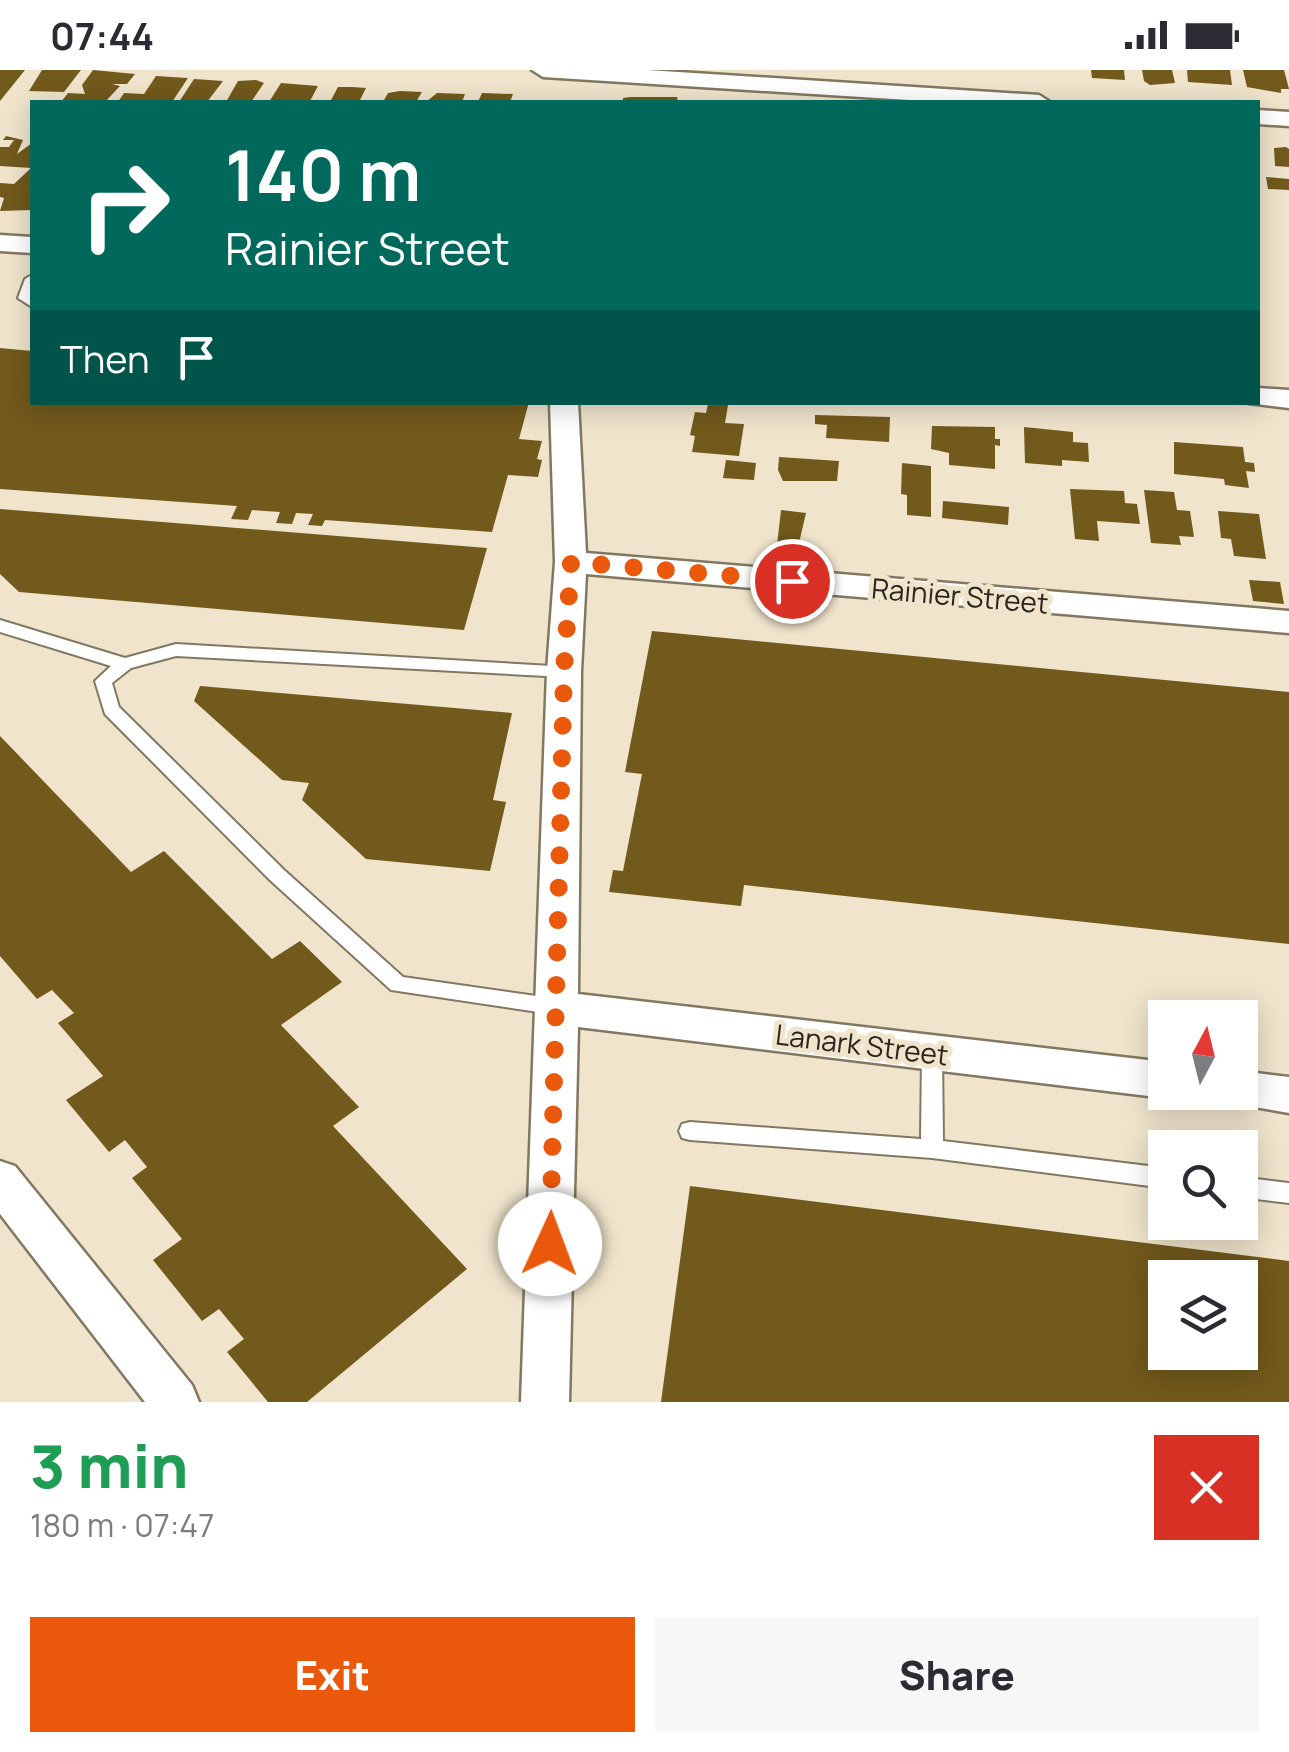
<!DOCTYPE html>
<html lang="en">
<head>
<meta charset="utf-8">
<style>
  :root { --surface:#fff; --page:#f7f7f7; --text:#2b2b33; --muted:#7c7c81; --accent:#ea580c }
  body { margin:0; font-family:Manrope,sans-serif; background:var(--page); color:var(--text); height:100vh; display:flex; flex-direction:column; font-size:38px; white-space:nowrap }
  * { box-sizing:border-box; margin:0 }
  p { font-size:32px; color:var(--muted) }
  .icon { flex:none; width:55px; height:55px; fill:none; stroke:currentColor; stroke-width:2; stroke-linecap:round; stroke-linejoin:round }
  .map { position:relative; height:1332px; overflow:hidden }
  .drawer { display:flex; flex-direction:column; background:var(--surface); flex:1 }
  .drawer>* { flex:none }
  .guide { position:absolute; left:30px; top:30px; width:1230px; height:305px; border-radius:0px; box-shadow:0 5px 25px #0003; background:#00695c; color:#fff; overflow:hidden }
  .needle { width:65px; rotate:7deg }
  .buttons { position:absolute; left:1148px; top:930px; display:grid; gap:20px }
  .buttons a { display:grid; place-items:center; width:110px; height:110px; border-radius:0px; background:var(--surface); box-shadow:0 5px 25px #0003; font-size:50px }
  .pin { position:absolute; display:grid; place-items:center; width:85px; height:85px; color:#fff; margin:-42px; border:5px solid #fff; border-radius:50%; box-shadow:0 2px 10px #0007 }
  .me { position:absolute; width:110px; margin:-55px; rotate:2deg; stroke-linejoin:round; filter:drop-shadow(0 0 8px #0008) }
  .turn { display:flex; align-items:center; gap:35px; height:210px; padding:0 30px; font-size:45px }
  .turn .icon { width:130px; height:130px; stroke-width:2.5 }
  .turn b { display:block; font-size:70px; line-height:85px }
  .then { display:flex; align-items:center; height:95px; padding:0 30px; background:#0003; gap:20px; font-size:38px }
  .round { display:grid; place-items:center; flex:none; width:105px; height:105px; border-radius:0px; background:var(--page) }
  .summary { display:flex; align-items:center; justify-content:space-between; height:170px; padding:0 30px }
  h1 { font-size:60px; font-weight:800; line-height:75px; color:#1e9e55 }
  .button { display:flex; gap:20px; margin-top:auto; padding:20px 30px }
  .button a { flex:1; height:115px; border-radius:0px; background:var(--accent); color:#fff; font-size:40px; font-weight:800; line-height:115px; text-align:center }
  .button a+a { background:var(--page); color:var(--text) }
  .status { display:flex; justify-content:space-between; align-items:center; height:70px; padding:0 50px; background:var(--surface); direction:ltr }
  .status svg { height:28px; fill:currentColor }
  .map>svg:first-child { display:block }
</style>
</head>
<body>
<div class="status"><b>07:44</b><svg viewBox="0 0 49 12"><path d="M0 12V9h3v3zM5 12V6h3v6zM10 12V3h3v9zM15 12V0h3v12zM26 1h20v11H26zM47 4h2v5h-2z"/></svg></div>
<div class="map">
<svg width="1289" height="1332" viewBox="0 0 1289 1332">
  <rect width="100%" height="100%" fill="#f0e4cc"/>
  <path fill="#72591c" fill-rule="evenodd" d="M 0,0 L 25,0 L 0,31 Z
    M 42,0 L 81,0 L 64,22 L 29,21 Z
    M 93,0 L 135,4 L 127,14 L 112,14 L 120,16 L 105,32 L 61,32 L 68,23 L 85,24 L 82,15 Z
    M 1091,0 L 1124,0 L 1125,10 L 1092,8 Z
    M 1142,0 L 1172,0 L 1175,13 L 1150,15 L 1144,11 Z
    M 1187,0 L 1230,0 L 1232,15 L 1188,12 Z
    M 1243,0 L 1284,0 L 1289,19 L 1281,19 L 1281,23 L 1247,17 Z
    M 156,6 L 188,8 L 172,32 L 118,32 L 124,23 L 144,24 Z
    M 194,9 L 223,11 L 207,32 L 179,32 Z
    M 256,10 L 264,13 L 251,32 L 226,32 L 238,11 Z
    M 281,13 L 318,16 L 310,31 L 269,32 Z
    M 338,17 L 352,17 L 366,18 L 359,32 L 330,32 Z
    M 400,21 L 422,22 L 416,32 L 383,32 L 388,23 Z
    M 437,23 L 465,24 L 462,32 L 426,32 Z
    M 482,23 L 513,24 L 510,32 L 478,32 Z
    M 677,27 L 678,32 L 623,32 L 623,28 L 630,27 Z
    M 6,66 L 23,70 L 17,84 L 32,73 L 32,140 L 0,141 L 4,128 L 0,127 L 0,113 L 14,114 L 31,98 L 0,96 L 0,77 L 9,77 L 14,70 L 3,70 Z
    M 1286,77 L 1289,79 L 1289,97 L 1275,96 L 1274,78 Z
    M 1266,107 L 1289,109 L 1289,120 L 1268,119 Z
    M 0,278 L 32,281 L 32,332 L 529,332 L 519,369 L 542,371 L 537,389 L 542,390 L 538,407 L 508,405 L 492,462 L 325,450 L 322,456 L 308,455 L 313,444 L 296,443 L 292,454 L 276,453 L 280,442 L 252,440 L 248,450 L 231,449 L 237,436 L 0,419 Z
    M 708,334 L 728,335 L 725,353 L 744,354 L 739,386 L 692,382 L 695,366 L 690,365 L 695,342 L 706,343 Z
    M 815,345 L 890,347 L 889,372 L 826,368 L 827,355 L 815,354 Z
    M 932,356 L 995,357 L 995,369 L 1000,369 L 1000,376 L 995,375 L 995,399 L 949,395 L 949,383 L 931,379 Z
    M 1024,357 L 1073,362 L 1073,372 L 1088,373 L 1089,392 L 1062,390 L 1062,396 L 1025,393 Z
    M 1174,372 L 1243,377 L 1245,392 L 1254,393 L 1255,402 L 1246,401 L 1249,418 L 1225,415 L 1224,409 L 1174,404 Z
    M 779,387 L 839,391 L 837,411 L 783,411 L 778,400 Z
    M 726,390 L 756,393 L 754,410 L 723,408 Z
    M 902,393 L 931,396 L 931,447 L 907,445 L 907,425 L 901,424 Z
    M 1070,419 L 1124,421 L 1125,433 L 1137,434 L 1140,454 L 1097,451 L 1099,471 L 1075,469 Z
    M 1144,420 L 1174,422 L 1177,440 L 1190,441 L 1194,467 L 1179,466 L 1181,475 L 1151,473 Z
    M 943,431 L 1009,437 L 1008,455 L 942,448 Z
    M 0,439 L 487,478 L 464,560 L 19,522 L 0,504 Z
    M 781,440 L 806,443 L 796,486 L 776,484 Z
    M 1218,441 L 1259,444 L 1266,489 L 1234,486 L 1231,469 L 1221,468 Z
    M 1249,510 L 1280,512 L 1284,534 L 1253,531 Z
    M 652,561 L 1289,622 L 1289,874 L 744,815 L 741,836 L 609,822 L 613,800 L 623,801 L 642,704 L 625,702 Z
    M 200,616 L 512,643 L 493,730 L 506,732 L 490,801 L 366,789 L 302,730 L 309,713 L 282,710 L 194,631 Z
    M 0,666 L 131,802 L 164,781 L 272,889 L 300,871 L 342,912 L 281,955 L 359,1037 L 333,1056 L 467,1199 L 307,1332 L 268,1332 L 227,1282 L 244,1269 L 219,1239 L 202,1251 L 153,1190 L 182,1169 L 132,1108 L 147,1097 L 125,1070 L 109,1082 L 66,1030 L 103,1006 L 58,953 L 74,943 L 52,920 L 37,929 L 0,886 Z
    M 690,1116 L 1289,1191 L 1289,1332 L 661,1332 ZM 1165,1208 L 1240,1208 L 1240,1282 L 1165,1282 Z"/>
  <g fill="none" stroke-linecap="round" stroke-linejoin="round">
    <g stroke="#827862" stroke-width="4">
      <path id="lane" d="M 32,205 L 32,237 L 18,228 L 25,209 Z
        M 0,550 L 125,588 L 176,574 L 570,597 L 572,601 L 570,605 L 564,607 L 176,586 L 131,598 L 112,613 L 119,637 L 284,800 L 403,907 L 558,929 L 565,931 L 568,937 L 565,943 L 558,945 L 391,920 L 270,810 L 105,644 L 95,611 L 111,596 L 0,562 Z
        M 932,973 L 939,976 L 942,982 L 943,1071 L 1165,1098 L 1165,1118 L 932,1088 L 690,1070 L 682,1068 L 679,1061 L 682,1054 L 690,1052 L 921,1069 L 922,982 L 925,976 Z
        M 1240,1107 L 1289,1113 L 1289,1133 L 1240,1127 Z"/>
    </g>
    <g stroke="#827862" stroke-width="5">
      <path id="street" d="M 532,0 L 647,0 L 1039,25 L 1050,32 L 941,32 L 543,7 Z
        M 1258,40 L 1289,42 L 1289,56 L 1258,54 Z
        M 0,165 L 32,167 L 32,183 L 0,181 Z
        M 1258,318 L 1289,320 L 1289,338 L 1248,333 L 1258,332 Z
        M 550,332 L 578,332 L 586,483 L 1289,541 L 1289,563 L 586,504 L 581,601 L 578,924 L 1165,992 L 1165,1022 L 1180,1022 L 1165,1028 L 578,957 L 569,1332 L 521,1332 L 547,601 L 555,492 Z
        M 1240,1001 L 1289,1007 L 1289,1043 L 1225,1032 L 1221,1022 L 1240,1022 Z
        M 0,1091 L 15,1096 L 192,1315 L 199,1332 L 145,1332 L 0,1144 Z"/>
    </g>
    <use href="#lane" fill="#fff" fill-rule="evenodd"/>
    <use href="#street" fill="#fff" fill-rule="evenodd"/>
  </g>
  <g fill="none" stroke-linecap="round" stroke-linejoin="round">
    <path stroke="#ea580c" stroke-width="18" stroke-dasharray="0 32.4" d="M 550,1174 L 564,601 L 571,492 L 792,511"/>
  </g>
  <g text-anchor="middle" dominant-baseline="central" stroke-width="10" stroke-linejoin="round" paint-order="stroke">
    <g font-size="28" fill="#29251c" stroke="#f0e4cc">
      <text transform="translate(960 525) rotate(5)">Rainier Street</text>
      <text transform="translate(862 974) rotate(7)">Lanark Street</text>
    </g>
  </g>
</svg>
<div class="buttons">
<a><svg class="needle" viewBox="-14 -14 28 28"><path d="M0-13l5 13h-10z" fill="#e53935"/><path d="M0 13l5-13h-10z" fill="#7c7c81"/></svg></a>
<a><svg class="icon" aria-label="search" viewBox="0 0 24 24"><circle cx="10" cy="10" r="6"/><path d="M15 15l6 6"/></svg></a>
<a><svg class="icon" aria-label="layers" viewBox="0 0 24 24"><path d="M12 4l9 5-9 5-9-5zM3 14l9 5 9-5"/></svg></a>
</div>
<div class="pin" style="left:792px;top:511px;background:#d93025"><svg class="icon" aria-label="arrive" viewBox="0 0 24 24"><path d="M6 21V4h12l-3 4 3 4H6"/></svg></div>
<svg class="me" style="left:550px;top:1174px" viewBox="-20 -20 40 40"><circle r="19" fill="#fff"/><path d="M0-13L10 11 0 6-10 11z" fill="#ea580c"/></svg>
<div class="guide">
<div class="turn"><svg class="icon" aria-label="right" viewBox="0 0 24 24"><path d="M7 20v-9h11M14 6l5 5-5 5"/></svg><div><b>140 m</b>Rainier Street</div></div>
<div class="then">Then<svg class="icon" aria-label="arrive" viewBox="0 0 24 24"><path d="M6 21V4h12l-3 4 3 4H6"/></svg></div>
</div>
</div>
<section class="drawer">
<div class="summary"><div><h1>3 min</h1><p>180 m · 07:47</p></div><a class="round" style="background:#d93025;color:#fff"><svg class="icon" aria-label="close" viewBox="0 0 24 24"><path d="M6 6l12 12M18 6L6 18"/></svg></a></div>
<div class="button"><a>Exit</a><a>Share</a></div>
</section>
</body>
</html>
